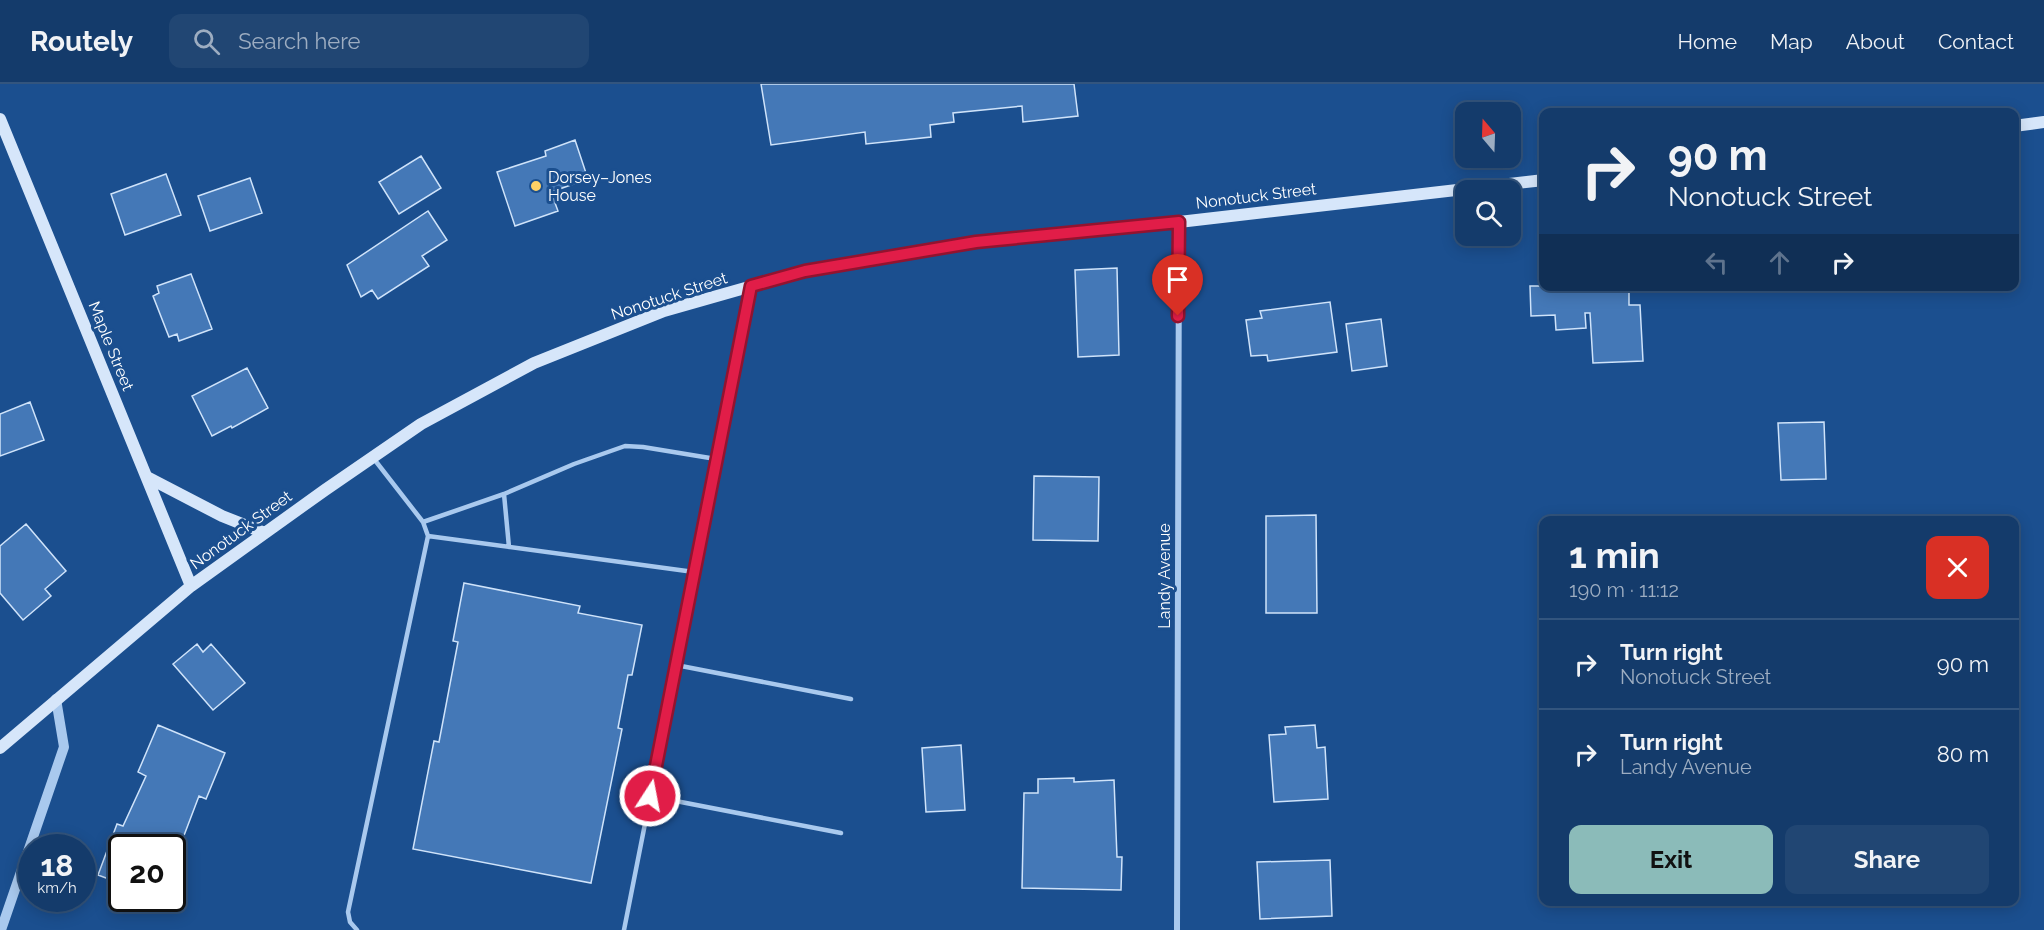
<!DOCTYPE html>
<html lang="en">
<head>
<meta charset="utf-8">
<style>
  :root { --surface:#143b6b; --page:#214673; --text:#f1f3f6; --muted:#9dadc1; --line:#33557e; --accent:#8bbbb9 }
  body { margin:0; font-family:Raleway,sans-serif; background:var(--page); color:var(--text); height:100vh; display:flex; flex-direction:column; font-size:22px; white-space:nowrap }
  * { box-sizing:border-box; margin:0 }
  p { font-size:20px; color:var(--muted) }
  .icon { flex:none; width:33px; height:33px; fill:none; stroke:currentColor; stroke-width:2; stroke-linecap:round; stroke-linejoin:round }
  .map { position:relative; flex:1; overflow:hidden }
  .sheet { position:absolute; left:1539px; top:432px; width:480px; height:390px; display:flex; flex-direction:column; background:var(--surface); border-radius:12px; box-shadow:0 3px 15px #0003,0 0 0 2px var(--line) }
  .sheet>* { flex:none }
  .guide { position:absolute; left:1539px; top:24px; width:480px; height:183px; border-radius:12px; box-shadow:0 3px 15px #0003,0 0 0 2px var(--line); background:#143b6b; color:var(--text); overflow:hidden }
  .needle { width:39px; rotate:341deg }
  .buttons { position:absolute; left:1455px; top:18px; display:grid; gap:12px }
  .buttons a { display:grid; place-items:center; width:66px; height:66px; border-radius:12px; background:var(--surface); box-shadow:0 3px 15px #0003,0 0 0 2px var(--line); font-size:30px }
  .speed { position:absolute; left:18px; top:750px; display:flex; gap:12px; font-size:30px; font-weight:700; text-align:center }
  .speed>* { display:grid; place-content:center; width:78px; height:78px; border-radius:50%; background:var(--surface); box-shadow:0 3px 15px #0003,0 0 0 2px var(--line); line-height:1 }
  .speed small { font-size:15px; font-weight:400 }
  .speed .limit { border:3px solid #111; border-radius:9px; background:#fff; color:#111 }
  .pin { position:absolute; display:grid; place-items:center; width:51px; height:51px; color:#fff; margin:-62px -26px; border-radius:50% 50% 50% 0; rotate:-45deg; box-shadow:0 0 6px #0007 }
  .pin .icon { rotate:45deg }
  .me { position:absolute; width:66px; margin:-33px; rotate:11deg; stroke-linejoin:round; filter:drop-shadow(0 0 4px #0008) }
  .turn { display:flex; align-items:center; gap:21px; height:126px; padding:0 30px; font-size:27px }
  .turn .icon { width:78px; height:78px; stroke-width:2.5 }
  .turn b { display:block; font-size:42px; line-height:51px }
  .lanes { display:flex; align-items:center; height:57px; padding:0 30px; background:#0003; justify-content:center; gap:30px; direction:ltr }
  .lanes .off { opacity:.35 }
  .round { display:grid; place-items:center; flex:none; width:63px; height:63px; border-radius:12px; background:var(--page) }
  .summary { display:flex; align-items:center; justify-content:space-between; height:102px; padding:0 30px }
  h1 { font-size:36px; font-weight:700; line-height:45px }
  .primary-button { display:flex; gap:12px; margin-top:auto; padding:12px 30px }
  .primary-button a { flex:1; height:69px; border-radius:12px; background:var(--accent); color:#111; font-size:24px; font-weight:700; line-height:69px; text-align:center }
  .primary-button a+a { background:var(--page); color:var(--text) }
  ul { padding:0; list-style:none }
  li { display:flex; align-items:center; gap:18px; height:90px; padding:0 30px; border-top:2px solid var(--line) }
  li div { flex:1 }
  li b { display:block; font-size:22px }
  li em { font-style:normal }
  header { display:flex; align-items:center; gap:36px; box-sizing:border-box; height:84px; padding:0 30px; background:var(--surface); border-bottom:2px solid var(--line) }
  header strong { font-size:28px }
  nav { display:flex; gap:33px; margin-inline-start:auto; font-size:21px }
  .search { width:420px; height:54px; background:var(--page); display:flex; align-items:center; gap:15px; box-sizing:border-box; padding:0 21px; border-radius:12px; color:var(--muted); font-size:22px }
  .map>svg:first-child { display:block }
</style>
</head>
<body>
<header>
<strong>Routely</strong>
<div class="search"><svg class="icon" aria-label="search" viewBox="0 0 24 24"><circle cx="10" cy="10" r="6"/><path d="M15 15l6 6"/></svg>Search here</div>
<nav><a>Home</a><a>Map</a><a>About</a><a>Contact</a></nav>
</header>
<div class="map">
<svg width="2044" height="846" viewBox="0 0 2044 846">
  <rect width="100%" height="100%" fill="#1b4f8f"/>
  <path fill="#4478b7" stroke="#cfe3fa" stroke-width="1.5" d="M 761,0 L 1074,0 L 1078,32 L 1023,38 L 1022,22 L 953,29 L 954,38 L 930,41 L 931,53 L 866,60 L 865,48 L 771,61 Z
    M 575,56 L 588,95 L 551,108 L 558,127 L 515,142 L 497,88 L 546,72 L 545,67 Z
    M 421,72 L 441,104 L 399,130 L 379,98 Z
    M 166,90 L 181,131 L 125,151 L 111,110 Z
    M 250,94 L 262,129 L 210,147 L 198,112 Z
    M 428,127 L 447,156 L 422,172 L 429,182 L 378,215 L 372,206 L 361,213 L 347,181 Z
    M 1117,184 L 1119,271 L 1078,273 L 1075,186 Z
    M 191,190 L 212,245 L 179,257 L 177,250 L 169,253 L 153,212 L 159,209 L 157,202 Z
    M 1530,202 L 1629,202 L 1629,221 L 1640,221 L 1643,277 L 1593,279 L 1590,229 L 1585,229 L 1586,244 L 1556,246 L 1555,231 L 1531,232 Z
    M 1330,218 L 1337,268 L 1268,277 L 1267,271 L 1251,272 L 1246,236 L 1262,234 L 1260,227 Z
    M 1381,235 L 1387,282 L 1352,287 L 1346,240 Z
    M 247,284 L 268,324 L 232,344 L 231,342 L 212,352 L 192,312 Z
    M 30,318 L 44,356 L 0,372 L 0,330 Z
    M 1824,338 L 1826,395 L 1781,396 L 1778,339 Z
    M 1034,392 L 1099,393 L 1098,457 L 1033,456 Z
    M 1316,431 L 1317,529 L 1266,529 L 1266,432 Z
    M 26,440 L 66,487 L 45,505 L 51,512 L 23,536 L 0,509 L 0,462 Z
    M 464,499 L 580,522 L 578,529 L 642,541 L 632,591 L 628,591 L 618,644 L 622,645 L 591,799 L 413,765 L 434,657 L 439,658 L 458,558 L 453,557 Z
    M 197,560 L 203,568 L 211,560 L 245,599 L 213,626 L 173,580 Z
    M 158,641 L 225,669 L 206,715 L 199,712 L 172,783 L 172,764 L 122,764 L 122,800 L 98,791 L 117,740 L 123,742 L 146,692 L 138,688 Z
    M 1315,641 L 1317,664 L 1325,663 L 1328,715 L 1274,718 L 1269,651 L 1286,650 L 1285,643 Z
    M 961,661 L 965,726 L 926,728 L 922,664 Z
    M 1074,694 L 1074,698 L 1114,696 L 1117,773 L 1122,773 L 1121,806 L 1022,804 L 1024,709 L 1038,709 L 1038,695 Z
    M 1330,776 L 1332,832 L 1260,835 L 1257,778 Z"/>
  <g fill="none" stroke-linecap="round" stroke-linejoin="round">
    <path stroke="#a9c9ee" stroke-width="4.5" d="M 504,410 L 509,463
      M 423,438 L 504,410 L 574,380 L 625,362 L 643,363 L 716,375
      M 428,452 L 694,488
      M 676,581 L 851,615
      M 650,712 L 841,749
      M 357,846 L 350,838 L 348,828 L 428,452 L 423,438 L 374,375
      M 624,846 L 751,204"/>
    <path stroke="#a9c9ee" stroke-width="6" d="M 1177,846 L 1179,139"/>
    <path stroke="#a9c9ee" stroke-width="10" d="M 1,846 L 64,663 L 56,615"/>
    <path stroke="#d6e6fa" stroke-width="12" d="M 0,35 L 191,502
      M 2014,42 L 2044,38
      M 147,393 L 222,432 L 265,449
      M 0,664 L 191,502 L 325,406 L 421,340 L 534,279 L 664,227 L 805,187 L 977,158 L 1179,138 L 1544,96"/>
  </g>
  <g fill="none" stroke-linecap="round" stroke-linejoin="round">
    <g stroke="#92132f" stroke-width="15">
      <path id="route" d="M 650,712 L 751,202 L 805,187 L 976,158 L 1179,138 L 1178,232"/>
    </g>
    <use href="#route" stroke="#e11d48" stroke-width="10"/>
  </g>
  <circle fill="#ffd166" stroke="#1b4f8f" stroke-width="2" cx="536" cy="102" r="6"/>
  <g text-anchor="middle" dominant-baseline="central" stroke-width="6" stroke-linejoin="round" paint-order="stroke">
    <g font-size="16" fill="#fff" stroke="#1b4f8f" text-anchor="start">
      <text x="548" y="93">Dorsey–Jones<tspan x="548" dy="18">House</tspan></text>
    </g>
    <g font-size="16" fill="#fff" stroke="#1b4f8f">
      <text transform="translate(1256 112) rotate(-7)">Nonotuck Street</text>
      <text transform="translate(669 212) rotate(-18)">Nonotuck Street</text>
      <text transform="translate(111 262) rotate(68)">Maple Street</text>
      <text transform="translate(241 446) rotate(-36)">Nonotuck Street</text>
      <text transform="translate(1164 492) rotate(-90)">Landy Avenue</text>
    </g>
  </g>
</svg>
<div class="buttons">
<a><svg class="needle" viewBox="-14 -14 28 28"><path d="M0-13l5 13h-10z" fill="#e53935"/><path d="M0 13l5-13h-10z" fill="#9dadc1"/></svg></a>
<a><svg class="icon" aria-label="search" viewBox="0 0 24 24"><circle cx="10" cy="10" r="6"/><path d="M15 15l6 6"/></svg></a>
</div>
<div class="speed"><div>18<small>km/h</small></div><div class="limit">20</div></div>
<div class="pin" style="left:1178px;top:232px;background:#d93025"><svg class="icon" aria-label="arrive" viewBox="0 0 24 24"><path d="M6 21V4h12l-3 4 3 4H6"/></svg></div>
<svg class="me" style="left:650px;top:712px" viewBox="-20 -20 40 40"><circle r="17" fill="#e11d48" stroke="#fff" stroke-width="3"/><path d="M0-11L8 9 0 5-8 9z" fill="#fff"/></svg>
<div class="guide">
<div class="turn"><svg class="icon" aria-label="right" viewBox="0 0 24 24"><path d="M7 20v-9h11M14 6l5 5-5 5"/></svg><div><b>90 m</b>Nonotuck Street</div></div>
<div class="lanes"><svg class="icon off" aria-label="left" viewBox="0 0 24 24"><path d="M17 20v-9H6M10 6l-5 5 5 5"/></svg><svg class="icon off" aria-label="ahead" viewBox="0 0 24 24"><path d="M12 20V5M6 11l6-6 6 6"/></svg><svg class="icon" aria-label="right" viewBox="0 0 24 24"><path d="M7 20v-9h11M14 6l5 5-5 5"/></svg></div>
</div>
<section class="sheet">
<div class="summary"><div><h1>1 min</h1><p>190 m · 11:12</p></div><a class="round" style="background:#d93025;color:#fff"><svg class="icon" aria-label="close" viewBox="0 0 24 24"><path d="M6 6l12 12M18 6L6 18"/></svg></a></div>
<ul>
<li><svg class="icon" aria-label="right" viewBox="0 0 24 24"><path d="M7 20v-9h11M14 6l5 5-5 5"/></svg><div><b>Turn right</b><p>Nonotuck Street</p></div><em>90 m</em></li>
<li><svg class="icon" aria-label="right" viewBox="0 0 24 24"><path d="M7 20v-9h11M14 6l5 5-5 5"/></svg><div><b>Turn right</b><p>Landy Avenue</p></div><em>80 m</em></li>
</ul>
<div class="primary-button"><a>Exit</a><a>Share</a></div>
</section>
</div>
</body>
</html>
